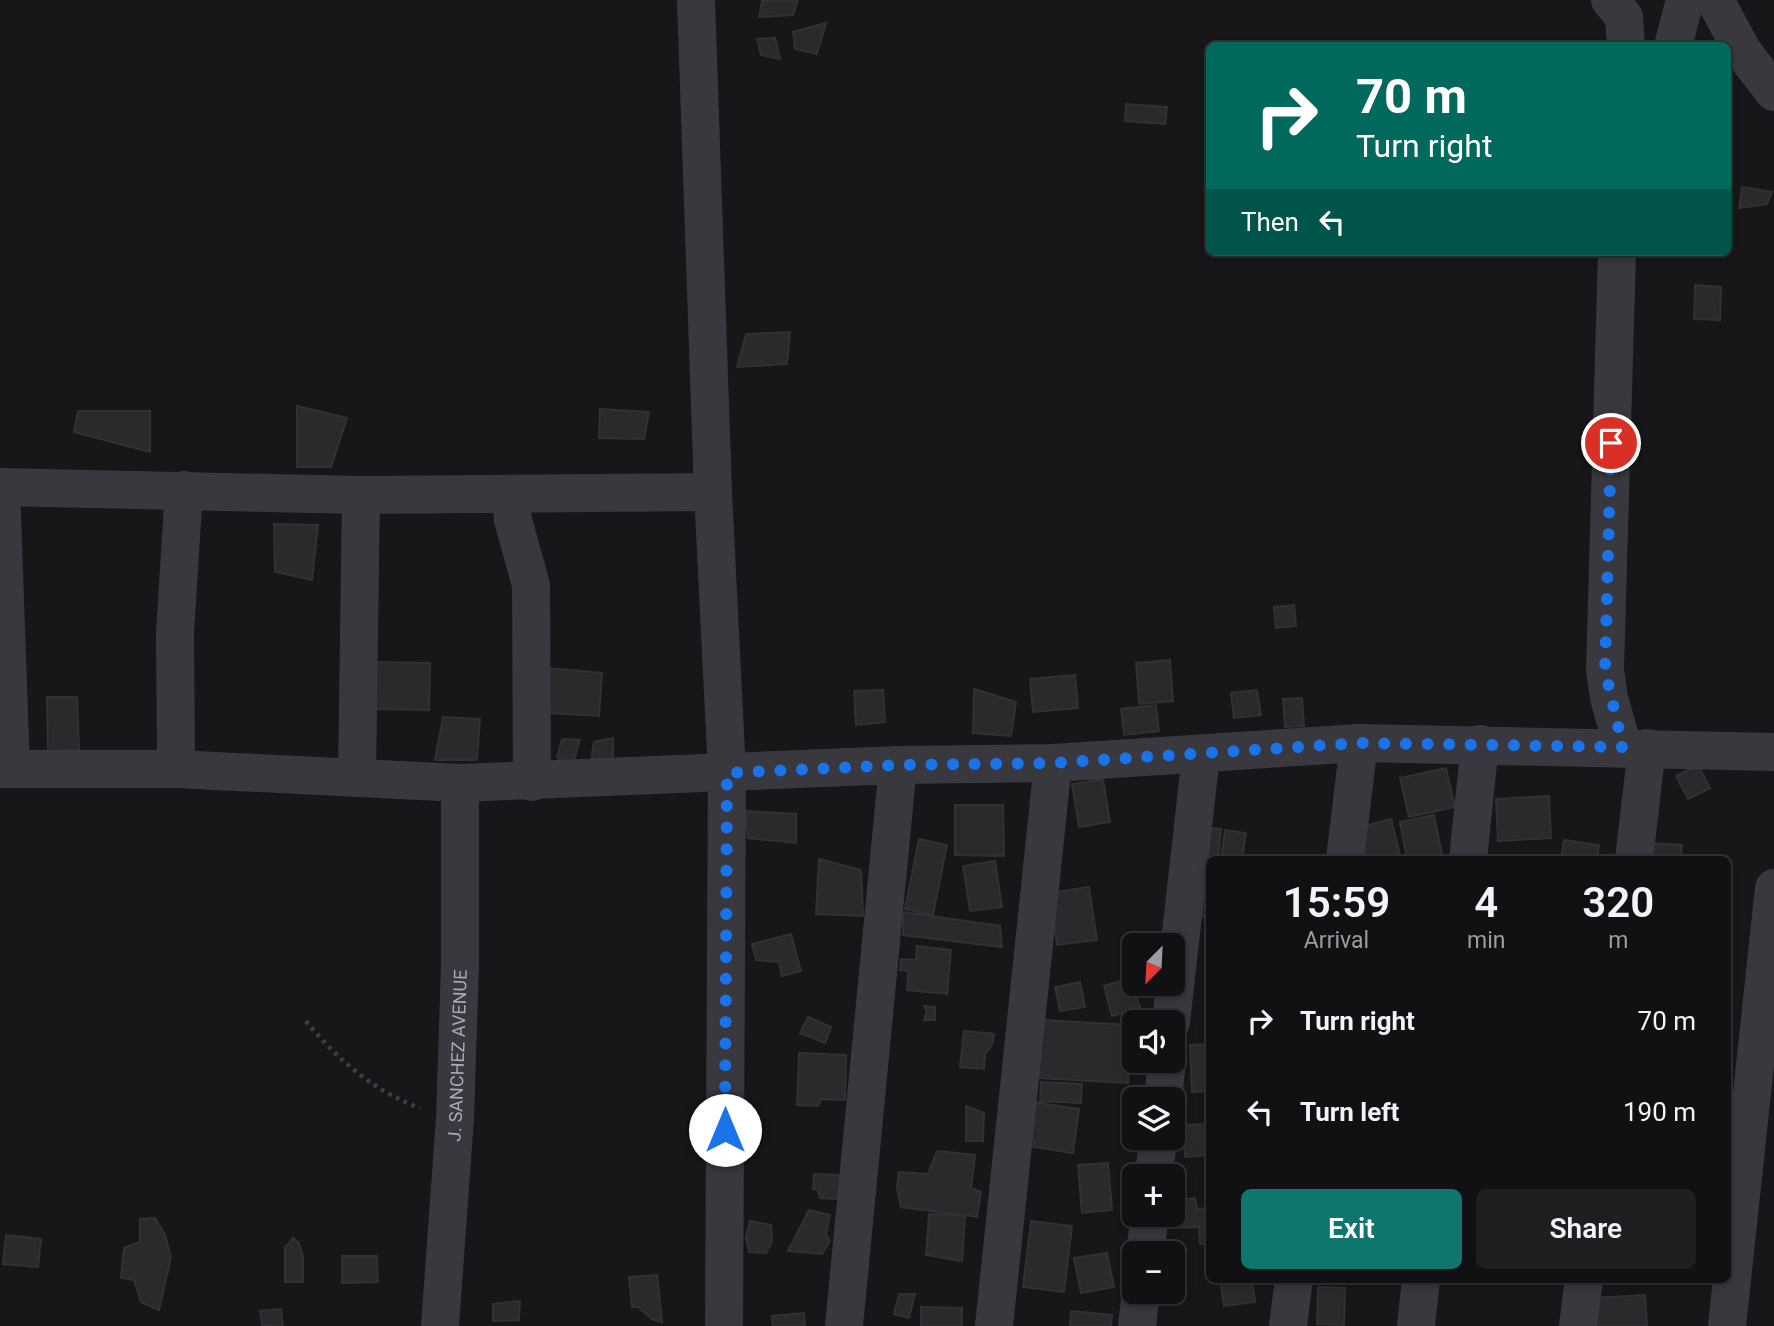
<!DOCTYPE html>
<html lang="en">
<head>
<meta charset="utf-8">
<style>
  :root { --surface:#111113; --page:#1e1f21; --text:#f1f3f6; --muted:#9c9da0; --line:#303133; --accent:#0f766e }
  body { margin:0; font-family:Roboto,sans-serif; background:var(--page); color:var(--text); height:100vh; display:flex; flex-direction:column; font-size:26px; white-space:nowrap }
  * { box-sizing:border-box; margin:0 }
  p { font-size:23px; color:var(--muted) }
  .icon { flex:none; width:38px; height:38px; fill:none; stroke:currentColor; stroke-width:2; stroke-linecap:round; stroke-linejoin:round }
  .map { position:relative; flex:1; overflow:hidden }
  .sheet { position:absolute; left:1206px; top:856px; width:525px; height:427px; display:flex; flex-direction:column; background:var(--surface); border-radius:10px; box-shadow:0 4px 10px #0003,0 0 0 2px var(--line) }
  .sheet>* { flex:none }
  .hud { position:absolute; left:1206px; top:42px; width:525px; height:214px; border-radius:10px; box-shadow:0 4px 10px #0003,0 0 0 2px var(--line); background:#00695c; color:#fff; overflow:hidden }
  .needle { width:46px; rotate:204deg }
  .fabs { position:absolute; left:1122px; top:933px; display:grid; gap:14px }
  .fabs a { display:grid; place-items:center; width:63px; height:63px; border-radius:10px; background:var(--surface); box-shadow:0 4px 10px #0003,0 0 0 2px var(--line); font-size:35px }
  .pin { position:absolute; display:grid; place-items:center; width:60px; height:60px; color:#fff; margin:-30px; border:4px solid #fff; border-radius:50%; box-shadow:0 2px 7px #0007 }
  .me { position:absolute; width:77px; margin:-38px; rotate:0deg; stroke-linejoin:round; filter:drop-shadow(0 0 5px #0008) }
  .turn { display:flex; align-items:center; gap:24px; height:147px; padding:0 35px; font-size:32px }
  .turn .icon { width:91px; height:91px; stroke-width:2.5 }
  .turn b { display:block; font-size:49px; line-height:60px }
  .then { display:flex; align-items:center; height:66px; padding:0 35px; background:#0003; gap:14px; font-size:26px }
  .eta { display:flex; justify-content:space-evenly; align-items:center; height:119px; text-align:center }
  .eta b { font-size:42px; font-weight:600; line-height:49px }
  .button { display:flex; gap:14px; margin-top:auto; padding:14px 35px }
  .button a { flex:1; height:80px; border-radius:10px; background:var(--accent); color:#fff; font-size:28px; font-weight:600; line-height:80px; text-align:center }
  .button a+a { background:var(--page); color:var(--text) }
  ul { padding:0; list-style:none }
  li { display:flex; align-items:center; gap:21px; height:91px; padding:0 35px }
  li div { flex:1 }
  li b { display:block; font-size:26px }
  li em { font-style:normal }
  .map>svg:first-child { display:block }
</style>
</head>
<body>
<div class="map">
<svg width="1774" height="1326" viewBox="0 0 1774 1326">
  <rect width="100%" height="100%" fill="#171719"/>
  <path fill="#2a2a2d" stroke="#313135" stroke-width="2" d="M 798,0 L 793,15 L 759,17 L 762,1 Z
    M 826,23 L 817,54 L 795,49 L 793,32 Z
    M 775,38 L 780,59 L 761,55 L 757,39 Z
    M 1126,104 L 1167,107 L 1165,124 L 1125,121 Z
    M 1742,187 L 1772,192 L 1767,204 L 1739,208 Z
    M 1695,285 L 1721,287 L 1720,320 L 1694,319 Z
    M 790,332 L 787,364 L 737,367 L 746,334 Z
    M 297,406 L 347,418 L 331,467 L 297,467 Z
    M 600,409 L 649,412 L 644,439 L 599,438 Z
    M 78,411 L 150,411 L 150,452 L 74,432 Z
    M 274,524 L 318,525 L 312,580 L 275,572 Z
    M 1294,605 L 1296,626 L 1276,628 L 1274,607 Z
    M 1170,660 L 1173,701 L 1139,704 L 1136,663 Z
    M 377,662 L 430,663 L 429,710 L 376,709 Z
    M 548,668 L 602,673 L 599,716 L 550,713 Z
    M 1075,675 L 1078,708 L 1033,712 L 1030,679 Z
    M 974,689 L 1016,702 L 1011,736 L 973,733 Z
    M 883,690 L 885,722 L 856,725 L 854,691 Z
    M 1257,690 L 1261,715 L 1234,718 L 1231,693 Z
    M 47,697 L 77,697 L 79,750 L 48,751 Z
    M 1302,698 L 1304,726 L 1285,727 L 1283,699 Z
    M 1156,705 L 1159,731 L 1124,735 L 1121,709 Z
    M 443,717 L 480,719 L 477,760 L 435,760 Z
    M 613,738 L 613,760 L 591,762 L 594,742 Z
    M 562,739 L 580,740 L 573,764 L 557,758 Z
    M 1698,765 L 1710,788 L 1688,799 L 1676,776 Z
    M 1446,768 L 1455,807 L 1409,817 L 1400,778 Z
    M 1103,779 L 1110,822 L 1079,827 L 1072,784 Z
    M 1549,796 L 1551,838 L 1498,841 L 1496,799 Z
    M 955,805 L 1003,805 L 1004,856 L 955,855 Z
    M 745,811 L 796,814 L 796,843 L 748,838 Z
    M 1434,815 L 1443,859 L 1407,859 L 1400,822 Z
    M 1391,819 L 1401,859 L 1366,859 L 1358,828 Z
    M 1201,827 L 1221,829 L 1218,859 L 1198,857 Z
    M 1225,830 L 1246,833 L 1242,859 L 1221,859 Z
    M 919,839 L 947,845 L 933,915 L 905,909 Z
    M 1564,840 L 1599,845 L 1597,859 L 1561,859 Z
    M 1646,843 L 1682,845 L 1681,859 L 1646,859 Z
    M 819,859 L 861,870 L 863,916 L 816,914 Z
    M 995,861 L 1002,907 L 970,911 L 963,866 Z
    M 1205,877 L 1209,879 L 1209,919 L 1192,913 Z
    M 1089,887 L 1097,940 L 1057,945 L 1050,893 Z
    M 903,912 L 1000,926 L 1002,947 L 903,935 Z
    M 791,934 L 801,971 L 782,976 L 779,962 L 756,960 L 752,944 Z
    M 917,946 L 951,950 L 947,994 L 907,990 L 908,971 L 900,970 L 901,959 L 916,960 Z
    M 1131,978 L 1140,1008 L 1112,1016 L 1104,986 Z
    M 1080,982 L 1085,1007 L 1060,1011 L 1055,987 Z
    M 924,1006 L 935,1007 L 935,1020 L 924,1020 L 927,1011 Z
    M 808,1017 L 831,1027 L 825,1043 L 800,1033 Z
    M 1041,1020 L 1131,1025 L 1128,1083 L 1039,1078 Z
    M 964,1031 L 994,1034 L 992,1045 L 985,1054 L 984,1069 L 960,1067 Z
    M 1209,1044 L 1209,1091 L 1192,1092 L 1190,1045 Z
    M 799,1053 L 846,1055 L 845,1100 L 821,1099 L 818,1106 L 797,1105 Z
    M 1041,1082 L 1082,1084 L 1081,1103 L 1040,1101 Z
    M 1027,1101 L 1079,1109 L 1073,1153 L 1021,1145 Z
    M 966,1106 L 984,1113 L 983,1141 L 966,1141 Z
    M 1209,1124 L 1209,1155 L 1185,1157 L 1183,1125 Z
    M 937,1151 L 975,1155 L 971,1188 L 981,1192 L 977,1217 L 901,1207 L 897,1187 L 899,1172 L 928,1174 Z
    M 1108,1163 L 1112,1210 L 1082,1213 L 1078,1165 Z
    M 814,1174 L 840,1175 L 838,1199 L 820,1198 L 818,1190 L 813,1189 Z
    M 1195,1198 L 1197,1209 L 1209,1208 L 1209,1244 L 1200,1244 L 1199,1227 L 1172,1228 L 1172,1201 Z
    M 809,1210 L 830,1215 L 826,1235 L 830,1241 L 822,1254 L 788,1251 Z
    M 929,1214 L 965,1216 L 962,1261 L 926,1255 Z
    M 155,1218 L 165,1235 L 171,1257 L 159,1310 L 141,1302 L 134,1280 L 121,1278 L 124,1248 L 140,1242 L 140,1219 Z
    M 750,1221 L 771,1225 L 772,1241 L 766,1253 L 749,1252 L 746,1237 Z
    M 1031,1221 L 1072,1226 L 1064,1292 L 1023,1287 Z
    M 6,1235 L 41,1239 L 38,1267 L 3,1264 Z
    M 293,1238 L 299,1243 L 303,1257 L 303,1282 L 285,1282 L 285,1248 Z
    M 1107,1253 L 1114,1287 L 1081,1293 L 1074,1258 Z
    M 342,1256 L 377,1256 L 378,1282 L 342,1283 Z
    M 657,1275 L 662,1322 L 652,1319 L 638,1307 L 632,1307 L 629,1277 Z
    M 1220,1279 L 1252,1279 L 1255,1302 L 1224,1306 Z
    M 1318,1287 L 1345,1288 L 1344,1325 L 1317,1324 Z
    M 899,1294 L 915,1294 L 909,1318 L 894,1314 Z
    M 1645,1295 L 1647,1326 L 1595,1326 L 1593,1298 Z
    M 520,1301 L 519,1320 L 493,1321 L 493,1304 Z
    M 921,1307 L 962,1308 L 962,1326 L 921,1326 Z
    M 281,1309 L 283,1326 L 262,1325 L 260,1311 Z
    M 1071,1311 L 1112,1315 L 1111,1326 L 1070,1326 Z
    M 804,1313 L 805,1326 L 773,1326 L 772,1316 Z"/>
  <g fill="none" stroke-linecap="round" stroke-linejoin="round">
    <path stroke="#3e3e45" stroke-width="4.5" stroke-dasharray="3.5 5" stroke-linecap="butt" d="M 306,1021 C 337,1059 373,1091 420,1108"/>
    <g stroke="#38383e" stroke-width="38">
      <path d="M 696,0 L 713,492 L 727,773 L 724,1326"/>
      <path d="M 1610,0 L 1624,17 L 1626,46"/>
      <path d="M 1715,0 L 1743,52 L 1774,92"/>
      <path d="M 1673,46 L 1685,0"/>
      <path d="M 1617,252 L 1605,670 L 1609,698 L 1623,747"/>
      <path d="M 0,487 L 361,495 L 713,492"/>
      <path d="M 1,487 L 11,769"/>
      <path d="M 511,494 L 513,520 L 531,585 L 532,782"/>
      <path d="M 0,769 L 176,769 L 460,783 L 898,765 L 1053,763 L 1359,743 L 1774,752"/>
      <path d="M 176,769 L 175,633 L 184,490"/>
      <path d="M 357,778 L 361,495"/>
      <path d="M 1345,859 L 1359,743"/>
      <path d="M 1468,859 L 1480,744"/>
      <path d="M 1634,859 L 1647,748"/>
      <path d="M 1171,1022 L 1201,755"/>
      <path d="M 1163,1099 L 1167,1060"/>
      <path d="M 1154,1176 L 1158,1138"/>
      <path d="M 1145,1253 L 1150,1214"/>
      <path id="s1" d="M 440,1326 L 455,1118 L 460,965 L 460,783"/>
      <path d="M 844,1326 L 898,765"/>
      <path d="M 994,1326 L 1053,763"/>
      <path d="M 1137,1326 L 1141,1292"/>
      <path d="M 1288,1326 L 1294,1279"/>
      <path d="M 1416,1326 L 1421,1279"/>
      <path d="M 1578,1326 L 1584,1279"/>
      <path d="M 1727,1326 L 1774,888"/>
    </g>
  </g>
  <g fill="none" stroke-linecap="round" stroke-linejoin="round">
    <path stroke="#1a73e8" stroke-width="12" stroke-dasharray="0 21.6" d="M 725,1130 L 727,773 L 898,765 L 1053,763 L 1359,743 L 1623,747 L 1605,670 L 1611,443"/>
  </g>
  <g text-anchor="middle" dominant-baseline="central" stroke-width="7" stroke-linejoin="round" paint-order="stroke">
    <g font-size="18" fill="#a8abb9" stroke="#121214">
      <text stroke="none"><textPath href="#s1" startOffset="271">J. SANCHEZ AVENUE</textPath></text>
    </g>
  </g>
</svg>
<div class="fabs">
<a><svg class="needle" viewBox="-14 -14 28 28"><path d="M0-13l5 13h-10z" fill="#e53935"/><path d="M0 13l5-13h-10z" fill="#9c9da0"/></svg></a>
<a><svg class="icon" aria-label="sound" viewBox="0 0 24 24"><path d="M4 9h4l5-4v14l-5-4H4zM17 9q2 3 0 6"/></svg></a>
<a><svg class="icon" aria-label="layers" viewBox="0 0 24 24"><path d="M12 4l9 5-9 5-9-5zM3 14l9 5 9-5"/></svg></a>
<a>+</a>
<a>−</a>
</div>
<div class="pin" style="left:1611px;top:443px;background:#d93025"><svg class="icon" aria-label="arrive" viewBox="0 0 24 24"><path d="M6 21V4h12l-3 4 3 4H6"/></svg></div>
<svg class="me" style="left:725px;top:1130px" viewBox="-20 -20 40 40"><circle r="19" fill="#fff"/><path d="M0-13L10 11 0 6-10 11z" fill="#1a73e8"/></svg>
<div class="hud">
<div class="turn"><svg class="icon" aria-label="right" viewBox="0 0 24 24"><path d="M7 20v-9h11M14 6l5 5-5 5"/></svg><div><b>70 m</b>Turn right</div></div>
<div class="then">Then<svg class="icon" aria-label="left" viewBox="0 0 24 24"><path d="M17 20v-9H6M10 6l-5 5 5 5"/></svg></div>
</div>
<section class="sheet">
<div class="eta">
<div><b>15:59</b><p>Arrival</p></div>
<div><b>4</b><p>min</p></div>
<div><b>320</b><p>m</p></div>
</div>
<ul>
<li><svg class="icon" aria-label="right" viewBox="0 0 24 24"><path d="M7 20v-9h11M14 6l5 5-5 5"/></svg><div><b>Turn right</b></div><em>70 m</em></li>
<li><svg class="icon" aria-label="left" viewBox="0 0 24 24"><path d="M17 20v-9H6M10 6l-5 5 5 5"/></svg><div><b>Turn left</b></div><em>190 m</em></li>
</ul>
<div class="button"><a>Exit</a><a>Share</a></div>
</section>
</div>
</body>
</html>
